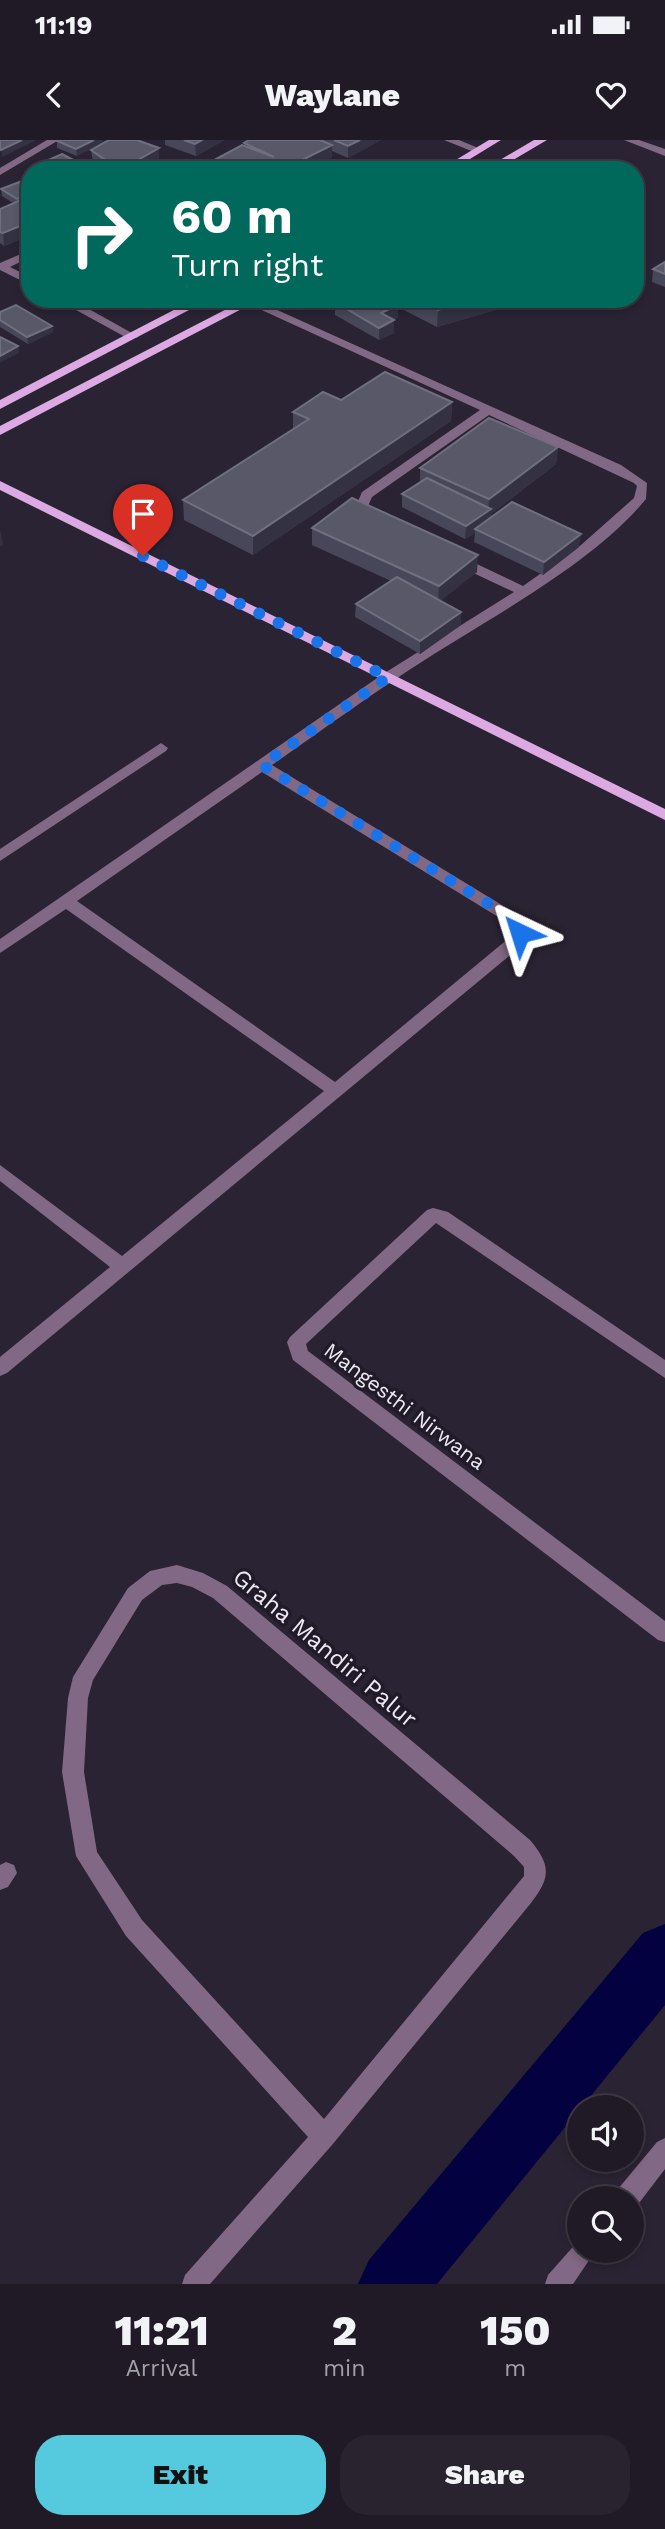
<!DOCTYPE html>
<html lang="en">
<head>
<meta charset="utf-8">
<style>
  :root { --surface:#201a26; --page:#28232e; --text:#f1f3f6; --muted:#a2a1a7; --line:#3d3843; --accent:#55cadf }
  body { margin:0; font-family:"Work Sans",sans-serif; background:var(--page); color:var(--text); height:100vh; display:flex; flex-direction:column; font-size:26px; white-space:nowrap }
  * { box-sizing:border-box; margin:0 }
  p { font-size:23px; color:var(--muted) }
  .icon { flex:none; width:38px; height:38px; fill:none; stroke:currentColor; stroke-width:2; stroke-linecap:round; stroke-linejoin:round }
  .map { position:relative; height:2144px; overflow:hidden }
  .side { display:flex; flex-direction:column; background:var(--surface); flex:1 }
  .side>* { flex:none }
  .banner { position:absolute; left:21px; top:21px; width:623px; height:147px; border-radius:28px; box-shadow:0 4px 10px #0003,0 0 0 2px var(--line); background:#00695c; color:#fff; overflow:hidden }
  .controls { position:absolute; left:567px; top:1955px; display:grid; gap:14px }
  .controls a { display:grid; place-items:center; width:77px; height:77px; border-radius:50%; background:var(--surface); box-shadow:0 4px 10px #0003,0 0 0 2px var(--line); font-size:35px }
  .pin { position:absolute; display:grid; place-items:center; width:60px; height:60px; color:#fff; margin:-72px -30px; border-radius:50% 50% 50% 0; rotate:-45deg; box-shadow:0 0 7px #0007 }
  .pin .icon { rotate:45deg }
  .me { position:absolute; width:77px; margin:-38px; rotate:319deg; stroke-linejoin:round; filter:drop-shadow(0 0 5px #0008) }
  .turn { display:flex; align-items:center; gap:24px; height:147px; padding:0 35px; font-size:32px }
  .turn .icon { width:91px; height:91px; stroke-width:2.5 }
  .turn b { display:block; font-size:49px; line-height:60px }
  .eta { display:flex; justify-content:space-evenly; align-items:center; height:119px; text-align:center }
  .eta b { font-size:42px; font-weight:800; line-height:49px }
  .cta { display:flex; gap:14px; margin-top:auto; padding:14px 35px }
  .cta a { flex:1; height:80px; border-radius:28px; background:var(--accent); color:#111; font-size:28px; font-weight:800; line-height:80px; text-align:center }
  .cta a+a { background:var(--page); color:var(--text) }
  .status { display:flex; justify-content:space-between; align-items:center; height:49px; padding:0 35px; background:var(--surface); direction:ltr }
  .status svg { height:19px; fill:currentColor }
  header { display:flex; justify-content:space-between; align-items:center; height:91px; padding:0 35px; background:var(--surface); font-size:32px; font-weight:800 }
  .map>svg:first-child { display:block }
</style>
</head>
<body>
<div class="status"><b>11:19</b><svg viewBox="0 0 49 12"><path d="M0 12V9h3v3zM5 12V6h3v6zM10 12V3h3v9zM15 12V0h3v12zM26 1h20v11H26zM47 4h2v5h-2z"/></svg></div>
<header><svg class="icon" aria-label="back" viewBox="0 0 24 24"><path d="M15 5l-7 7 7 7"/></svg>Waylane<svg class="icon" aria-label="heart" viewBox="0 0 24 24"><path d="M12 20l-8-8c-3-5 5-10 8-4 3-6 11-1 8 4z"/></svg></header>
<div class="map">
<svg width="665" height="2144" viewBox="0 0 665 2144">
  <rect width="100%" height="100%" fill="#2a2333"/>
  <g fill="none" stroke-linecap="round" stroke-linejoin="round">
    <path fill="#030140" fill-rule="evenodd" d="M 665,1784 L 665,1865 L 437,2144 L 358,2144 L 369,2120 L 643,1793 Z"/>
    <path fill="#816884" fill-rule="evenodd" d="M 47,0 L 59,0 L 0,35 L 0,28 Z
      M 444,0 L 459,0 L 483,10 L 474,12 Z
      M 624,0 L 639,0 L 665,9 L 665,16 Z
      M 392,20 L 417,28 L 418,30 L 393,27 L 372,30 Z
      M 30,110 L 30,117 L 10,127 L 30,137 L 30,145 L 0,130 L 0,123 Z
      M 56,159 L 71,159 L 139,197 L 129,199 Z
      M 253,159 L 621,325 L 647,343 L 646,359 C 595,421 499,473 431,516 C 377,550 325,588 272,625 L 520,776 L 528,793 L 521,806 L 7,1233 L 0,1236 L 0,1217 L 110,1127 L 0,1041 L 0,1025 L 122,1116 L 324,951 L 66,769 L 0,813 L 0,799 L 383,534 L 514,452 L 450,422 L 450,416 L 460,416 L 523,446 L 581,405 L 634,358 L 637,346 L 634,343 L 489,275 L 372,357 L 368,366 L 371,374 L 379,379 L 378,382 L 361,379 L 356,366 L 362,352 L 480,270 L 244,162 ZM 262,632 L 508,783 L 512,793 L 509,798 L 335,942 L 77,761 Z
      M 161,603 L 168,608 L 166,611 L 0,721 L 0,709 Z
      M 433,1068 L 448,1072 L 665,1220 L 665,1238 L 436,1083 L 306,1204 L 308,1211 L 665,1481 L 665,1502 L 658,1500 L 293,1220 L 287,1202 L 290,1197 L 427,1070 Z
      M 177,1425 L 203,1433 L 227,1446 L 530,1700 C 551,1725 551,1737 531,1763 L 332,2005 L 210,2144 L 182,2144 L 185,2135 L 308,1997 L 126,1796 L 76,1716 L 62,1632 L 68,1558 L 73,1537 L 128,1448 L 150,1431 ZM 177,1443 L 192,1447 L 213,1458 L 514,1716 L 524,1727 L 524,1736 L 324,1979 L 142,1780 L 97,1712 L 84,1632 L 88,1558 L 93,1540 L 142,1460 L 162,1445 Z
      M 6,1722 L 14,1725 L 17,1733 L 8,1747 L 0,1750 L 0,1725 Z
      M 665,1998 L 665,2029 L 636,2067 L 632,2068 L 632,2058 L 615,2058 L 618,2049 L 657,2002 Z
      M 579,2100 L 579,2110 L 596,2110 L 573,2144 L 545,2144 L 548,2135 Z"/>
    <path fill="#dca9e2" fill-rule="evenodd" d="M 489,0 L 501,0 L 452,30 L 439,30 Z
      M 534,0 L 547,0 L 496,30 L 483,30 Z
      M 195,159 L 210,159 L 0,269 L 0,260 Z
      M 246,159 L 261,159 L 0,295 L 0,286 Z
      M 0,341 L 665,669 L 665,680 L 0,350 Z"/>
  </g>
  <path fill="#474759" d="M 165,0 L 224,0 L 196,16 L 165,5 Z
    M 249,0 L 381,0 L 348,18 L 332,11 L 332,17 L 308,30 L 203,30 L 203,26 L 244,6 L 244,3 Z
    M 57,1 L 103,2 L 77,16 L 57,8 Z
    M 159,8 L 159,21 L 143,30 L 104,30 L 93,22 L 91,10 Z
    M 39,24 L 92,30 L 39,30 Z
    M 30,38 L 30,95 L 4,106 L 0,103 L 0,69 L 13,63 L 2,56 L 1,49 Z
    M 30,107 L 30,129 L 25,126 L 23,110 Z
    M 665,122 L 665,147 L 652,142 L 653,129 Z
    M 342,159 L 533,159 L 437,187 L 398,167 L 398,177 L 393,180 L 394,193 L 379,200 L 335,175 L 335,162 Z
    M 0,172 L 52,186 L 53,192 L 28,204 L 0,187 Z
    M 341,260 L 452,262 L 451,281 L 253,415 L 184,380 L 183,360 L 293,289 L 293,272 Z
    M 558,307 L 556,324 L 491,374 L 491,378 L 579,407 L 543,435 L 474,402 L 475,393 L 465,399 L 402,367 L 402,354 L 420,342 L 420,328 Z
    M 312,388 L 477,432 L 440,461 L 461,485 L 420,514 L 355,477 L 356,464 L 391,441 L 312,405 Z"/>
  <path fill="#343143" d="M 22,0 L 37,0 L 2,17 L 1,10 Z
    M 94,0 L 103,0 L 103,2 L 77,16 L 76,9 Z
    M 202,0 L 224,0 L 196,16 L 195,4 Z
    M 360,0 L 381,0 L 348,18 L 348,6 Z
    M 332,5 L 332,17 L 308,30 L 294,30 L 294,24 Z
    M 159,8 L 159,21 L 143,30 L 120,30 Z
    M 30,82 L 30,95 L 4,106 L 3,93 Z
    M 641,88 L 639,100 L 635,103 L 635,91 Z
    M 476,159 L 533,159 L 437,187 L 438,170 Z
    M 398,165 L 398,177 L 381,185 L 381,173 Z
    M 394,180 L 394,193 L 379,200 L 379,188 Z
    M 52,186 L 53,192 L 28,204 L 27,197 Z
    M 18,206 L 19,213 L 0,223 L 0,216 Z
    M 452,262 L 451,281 L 253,415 L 253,396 Z
    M 558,307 L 556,324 L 491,374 L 490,382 L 475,389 L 475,393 L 465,399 L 466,386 L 488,371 L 489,359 Z
    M 0,392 L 1,392 L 3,405 L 0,407 Z
    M 581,394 L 579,407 L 543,435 L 544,422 Z
    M 478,415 L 477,432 L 438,463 L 439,446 Z
    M 461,472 L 461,485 L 420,514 L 420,501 Z"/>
  <path fill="#595869" stroke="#706f7f" stroke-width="2" d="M 0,0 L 22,0 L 1,10 L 0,10 Z
    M 59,0 L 94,0 L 76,9 L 57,1 Z
    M 109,0 L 137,0 L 159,8 L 120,30 L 91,10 Z
    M 184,0 L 202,0 L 195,4 Z
    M 249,0 L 320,0 L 332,5 L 294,24 L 304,30 L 211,30 L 203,26 L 242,5 L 274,17 L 244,3 Z
    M 334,0 L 360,0 L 348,6 Z
    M 62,14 L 92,30 L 50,30 L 39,24 Z
    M 157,22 L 173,28 L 174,30 L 147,30 Z
    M 30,38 L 30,54 L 17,59 L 1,49 Z
    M 30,56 L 30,82 L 3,93 L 0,92 L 0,69 Z
    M 30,107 L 30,114 L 23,110 Z
    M 665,122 L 665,134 L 653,129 Z
    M 342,159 L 389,159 L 398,165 L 381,173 L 394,180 L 379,188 L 335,162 Z
    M 416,159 L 476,159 L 438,170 Z
    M 16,165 L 52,186 L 27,197 L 0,180 L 0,172 Z
    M 0,197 L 18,206 L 0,216 Z
    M 385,232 L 452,262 L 253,396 L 183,360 L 309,279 L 293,272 L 323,252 L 341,260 Z
    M 489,278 L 558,307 L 489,359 L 420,328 Z
    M 427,338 L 491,369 L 466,386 L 402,354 Z
    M 352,358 L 478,415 L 439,446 L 312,388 Z
    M 512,362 L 581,394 L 544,422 L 475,389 Z
    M 397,437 L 461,472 L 420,501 L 356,464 Z"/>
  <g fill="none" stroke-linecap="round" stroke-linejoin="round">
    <path stroke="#1a73e8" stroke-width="12" stroke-dasharray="0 21.6" d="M 143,416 L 388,537 L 262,625 L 515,780 L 520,793"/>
  </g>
  <g text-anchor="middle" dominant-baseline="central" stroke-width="7" stroke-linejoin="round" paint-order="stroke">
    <g font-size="21" fill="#ece8f3" stroke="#201a29">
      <text transform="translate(405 1266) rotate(37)">Mangesthi Nirwana</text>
    </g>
    <g font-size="24" fill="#ece8f3" stroke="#201a29">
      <text transform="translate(325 1508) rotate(40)">Graha Mandiri Palur</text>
    </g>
  </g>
</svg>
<div class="controls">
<a><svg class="icon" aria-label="sound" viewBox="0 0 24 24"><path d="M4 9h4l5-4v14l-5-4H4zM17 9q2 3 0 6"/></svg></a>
<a><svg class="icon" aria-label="search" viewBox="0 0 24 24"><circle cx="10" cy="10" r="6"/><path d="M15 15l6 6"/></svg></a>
</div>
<div class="pin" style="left:143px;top:416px;background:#d93025"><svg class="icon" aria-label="arrive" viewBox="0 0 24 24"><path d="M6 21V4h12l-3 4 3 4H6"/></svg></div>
<svg class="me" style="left:520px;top:793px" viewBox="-20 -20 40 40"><path d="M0-17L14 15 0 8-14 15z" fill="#1a73e8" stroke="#fff" stroke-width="4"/></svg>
<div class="banner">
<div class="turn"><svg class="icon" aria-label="right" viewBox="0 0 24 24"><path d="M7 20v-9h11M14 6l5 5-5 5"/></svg><div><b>60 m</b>Turn right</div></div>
</div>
</div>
<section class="side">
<div class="eta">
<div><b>11:21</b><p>Arrival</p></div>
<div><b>2</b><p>min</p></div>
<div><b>150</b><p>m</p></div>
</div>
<div class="cta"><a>Exit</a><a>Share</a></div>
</section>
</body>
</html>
